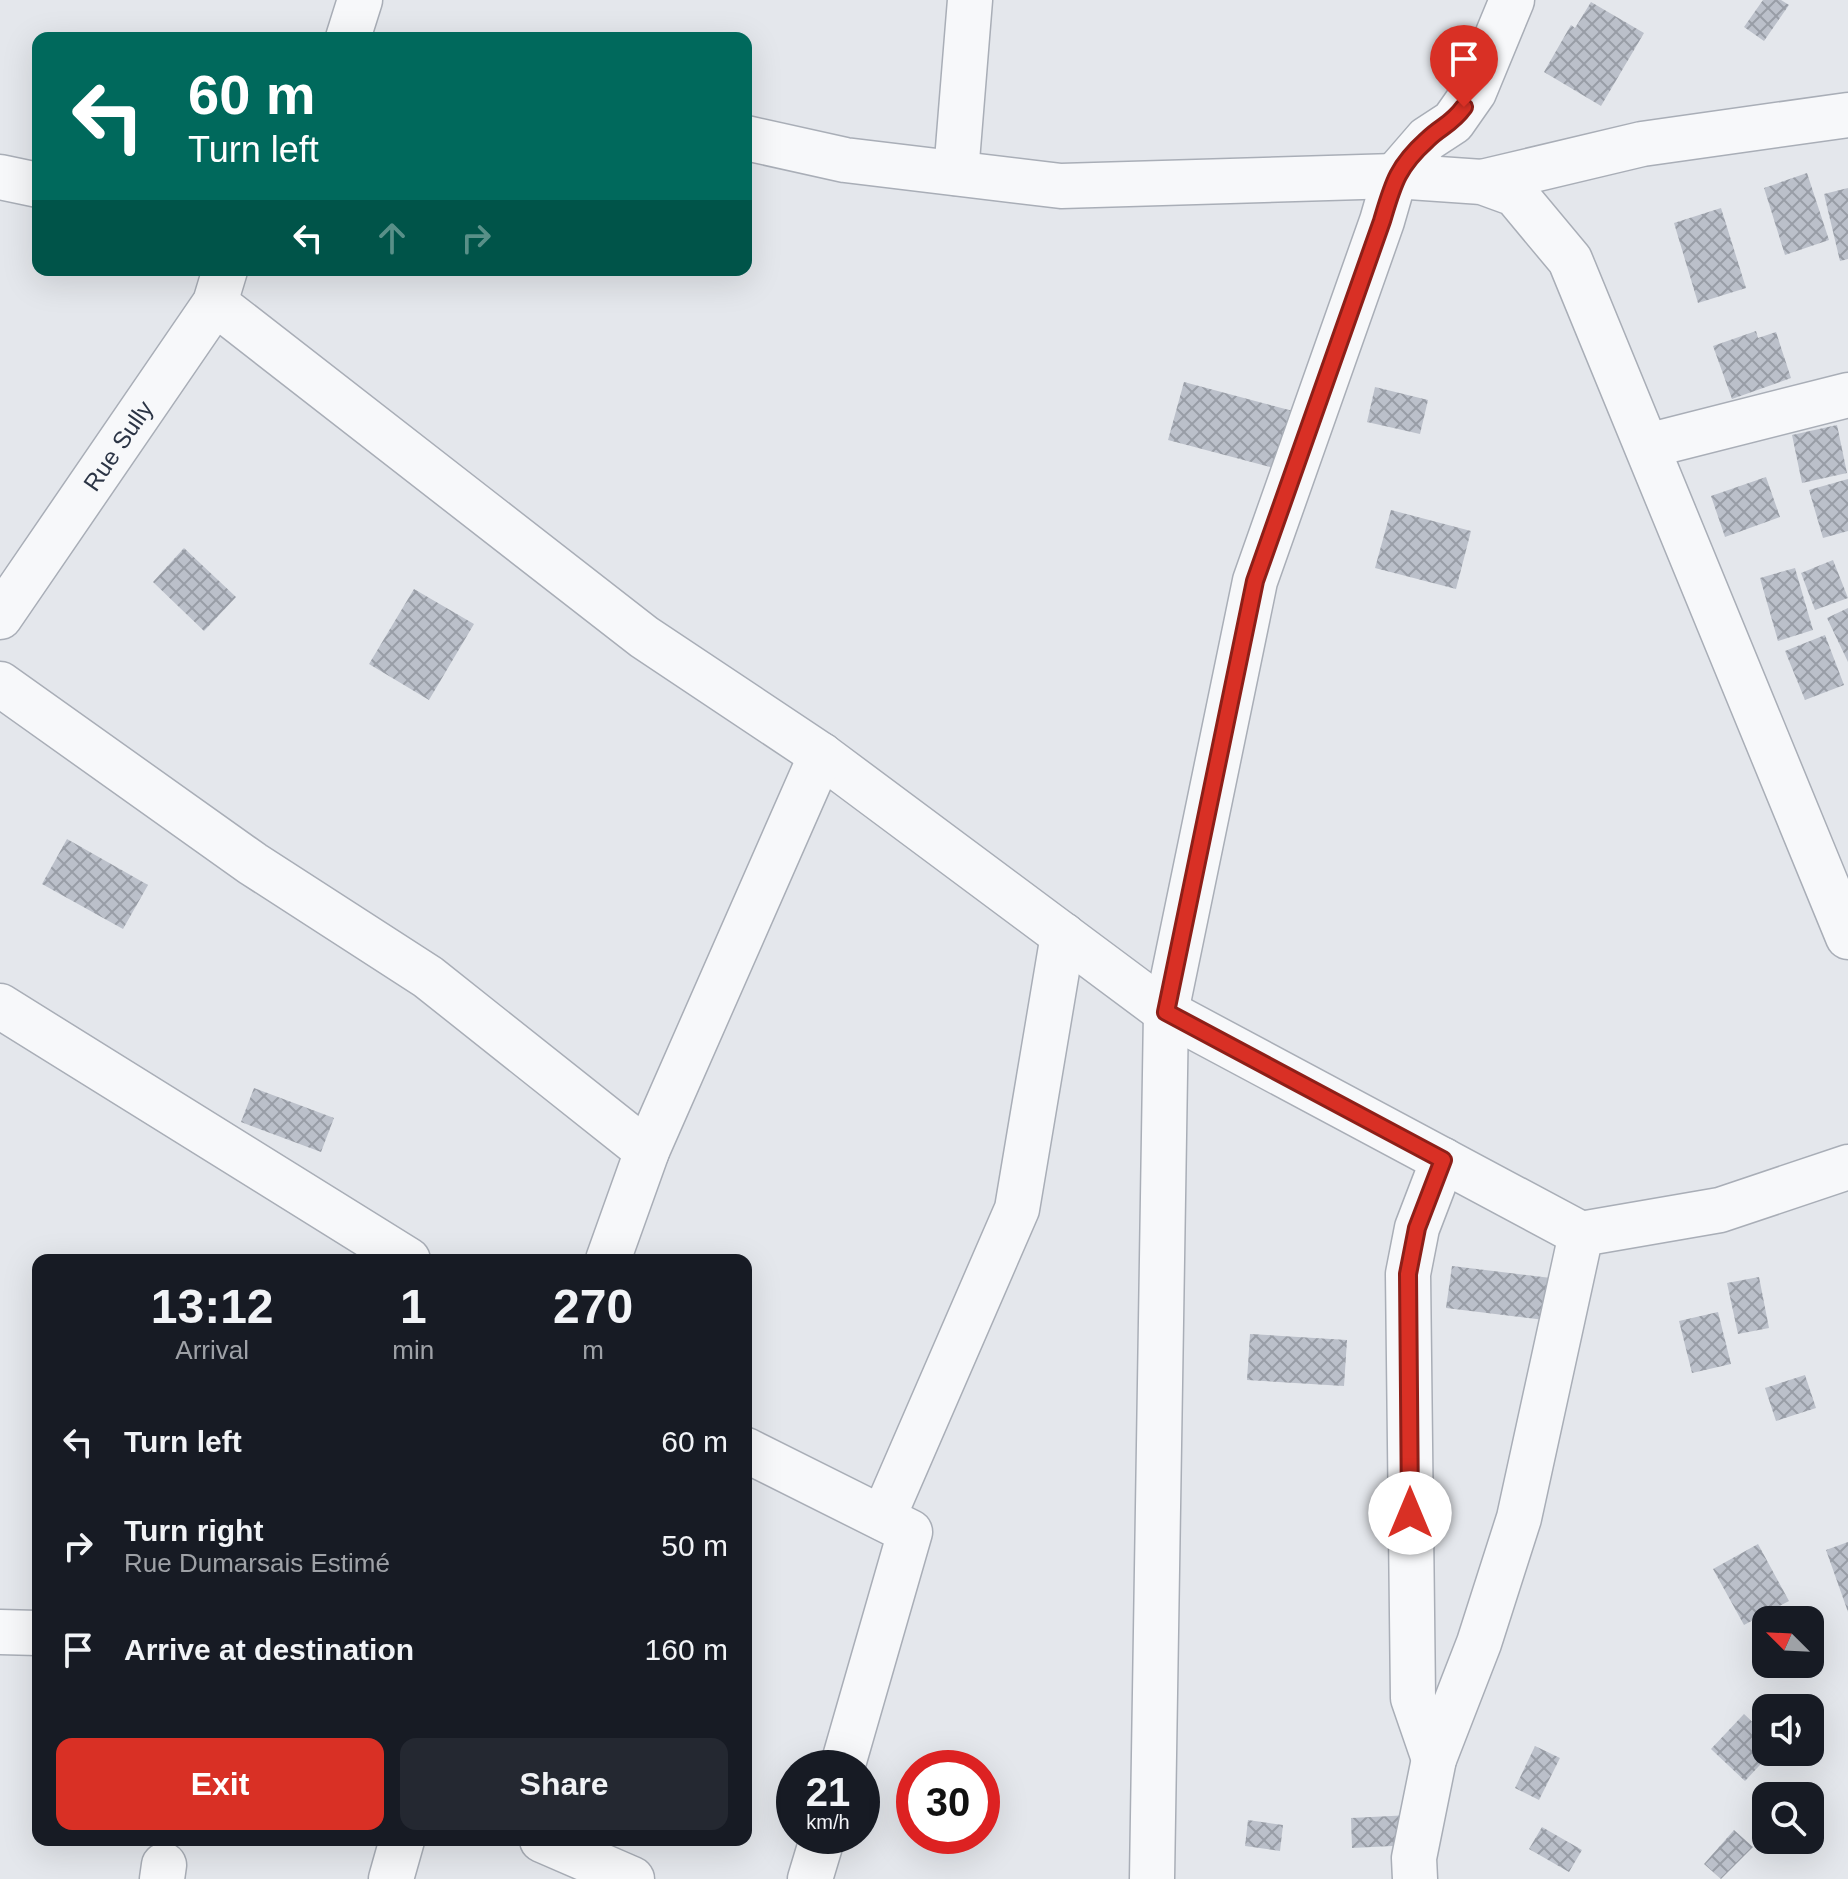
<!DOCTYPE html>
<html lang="en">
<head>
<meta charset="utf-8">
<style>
  :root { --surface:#171b24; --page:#242831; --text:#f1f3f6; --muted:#9ea1a6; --accent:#d93025 }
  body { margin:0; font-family:Helvetica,sans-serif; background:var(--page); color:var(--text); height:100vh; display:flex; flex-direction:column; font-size:30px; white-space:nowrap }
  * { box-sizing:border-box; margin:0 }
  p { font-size:26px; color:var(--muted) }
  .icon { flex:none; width:44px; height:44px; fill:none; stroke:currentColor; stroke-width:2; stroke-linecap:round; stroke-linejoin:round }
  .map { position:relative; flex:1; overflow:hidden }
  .details { position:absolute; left:32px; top:1254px; width:720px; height:592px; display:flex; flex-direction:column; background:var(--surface); border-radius:16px; box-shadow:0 8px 32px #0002 }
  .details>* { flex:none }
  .guide { position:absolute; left:32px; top:32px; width:720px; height:244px; border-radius:16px; box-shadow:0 8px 32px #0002; background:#00695c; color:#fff; overflow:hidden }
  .needle { width:52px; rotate:294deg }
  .controls { position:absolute; left:1752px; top:1606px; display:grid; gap:16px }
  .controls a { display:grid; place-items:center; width:72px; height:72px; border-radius:16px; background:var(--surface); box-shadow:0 8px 32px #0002; font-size:40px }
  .speed { position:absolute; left:776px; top:1750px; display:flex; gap:16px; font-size:40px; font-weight:700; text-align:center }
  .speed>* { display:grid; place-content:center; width:104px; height:104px; border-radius:50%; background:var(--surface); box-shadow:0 8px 32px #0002; line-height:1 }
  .speed small { font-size:20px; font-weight:400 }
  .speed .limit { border:12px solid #d22; background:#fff; color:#111 }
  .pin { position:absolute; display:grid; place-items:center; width:68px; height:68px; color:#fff; margin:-82px -34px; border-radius:50% 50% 50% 0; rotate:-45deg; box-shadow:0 0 8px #0007 }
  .pin .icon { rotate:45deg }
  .me { position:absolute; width:88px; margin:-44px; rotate:0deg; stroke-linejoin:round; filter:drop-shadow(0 0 6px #0008) }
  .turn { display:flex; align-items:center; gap:28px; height:168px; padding:0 24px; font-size:36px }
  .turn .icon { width:104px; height:104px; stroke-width:2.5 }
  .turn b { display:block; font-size:56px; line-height:68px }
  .lanes { display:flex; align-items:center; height:76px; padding:0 24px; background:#0003; justify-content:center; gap:40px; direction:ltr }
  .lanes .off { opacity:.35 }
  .eta { display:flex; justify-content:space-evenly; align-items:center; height:136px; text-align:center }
  .eta b { font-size:48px; font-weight:700; line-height:56px }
  .button { display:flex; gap:16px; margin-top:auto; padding:16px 24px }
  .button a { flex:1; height:92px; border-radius:16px; background:var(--accent); color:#fff; font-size:32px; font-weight:700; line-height:92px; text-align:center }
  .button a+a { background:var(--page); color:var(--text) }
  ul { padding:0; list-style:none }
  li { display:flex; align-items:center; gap:24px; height:104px; padding:0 24px }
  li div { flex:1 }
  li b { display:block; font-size:30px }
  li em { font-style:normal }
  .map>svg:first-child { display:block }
</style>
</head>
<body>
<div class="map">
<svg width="1848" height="1879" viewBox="0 0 1848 1879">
  <defs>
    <pattern id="building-cross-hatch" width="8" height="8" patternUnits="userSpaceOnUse" patternTransform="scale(2)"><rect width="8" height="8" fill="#bbc0ca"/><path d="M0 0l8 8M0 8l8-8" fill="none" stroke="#989da6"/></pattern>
  </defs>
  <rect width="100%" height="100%" fill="#e4e7ec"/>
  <path fill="url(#building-cross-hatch)" d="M 1763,0 L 1781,0 L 1789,5 L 1764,41 L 1744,27 Z
    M 1591,2 L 1644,33 L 1601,106 L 1544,72 L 1571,25 L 1575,28 Z
    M 1807,173 L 1829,240 L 1785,255 L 1764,188 Z
    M 1848,188 L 1848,259 L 1840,261 L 1824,194 Z
    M 1721,208 L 1746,288 L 1698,303 L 1674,223 Z
    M 1756,331 L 1758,338 L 1776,332 L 1791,378 L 1732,399 L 1713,346 Z
    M 1184,382 L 1293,411 L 1278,469 L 1168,440 Z
    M 1375,387 L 1428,400 L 1420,434 L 1367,422 Z
    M 1837,425 L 1847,473 L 1802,483 L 1792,435 Z
    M 1766,477 L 1780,517 L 1725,537 L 1711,496 Z
    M 1848,479 L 1848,531 L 1823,538 L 1809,490 Z
    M 1391,510 L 1471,531 L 1456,589 L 1375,568 Z
    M 184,548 L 236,597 L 204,631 L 153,582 Z
    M 1833,560 L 1848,598 L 1815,610 L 1801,573 Z
    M 1795,568 L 1813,630 L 1778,641 L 1760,578 Z
    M 414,589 L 474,624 L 429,700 L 369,664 Z
    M 1848,608 L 1848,662 L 1827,618 Z
    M 1825,635 L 1844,685 L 1805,700 L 1785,651 Z
    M 67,839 L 148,885 L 123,929 L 42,884 Z
    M 254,1088 L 334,1118 L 321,1152 L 241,1122 Z
    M 1452,1266 L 1551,1278 L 1545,1320 L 1446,1308 Z
    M 1759,1277 L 1769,1328 L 1738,1334 L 1727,1283 Z
    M 1718,1312 L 1731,1364 L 1692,1373 L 1679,1321 Z
    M 1250,1334 L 1347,1340 L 1344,1386 L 1247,1380 Z
    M 1805,1375 L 1816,1408 L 1776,1421 L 1765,1388 Z
    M 1848,1542 L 1848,1612 L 1826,1550 Z
    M 1758,1544 L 1789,1601 L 1744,1625 L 1713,1569 Z
    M 1744,1714 L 1766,1735 L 1766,1752 L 1772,1752 L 1745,1781 L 1711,1749 Z
    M 1535,1746 L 1560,1758 L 1539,1800 L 1515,1788 Z
    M 1411,1815 L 1412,1845 L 1352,1848 L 1351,1818 Z
    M 1248,1820 L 1283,1825 L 1280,1851 L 1245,1846 Z
    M 1542,1827 L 1582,1850 L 1569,1872 L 1529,1849 Z
    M 1734,1830 L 1753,1847 L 1721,1879 L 1704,1864 Z"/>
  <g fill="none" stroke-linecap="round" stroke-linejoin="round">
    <g stroke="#a9aeb7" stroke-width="47">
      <g id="street">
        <path d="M 348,38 L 360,0"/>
        <path d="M 746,138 L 845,160 L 1061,186 L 1395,176 L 1482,182 L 1515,194 L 1570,260 L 1848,937"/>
        <path d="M 956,173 L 970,0"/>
        <path d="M 0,177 L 38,185"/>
        <path d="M 1482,182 L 1642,144 L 1848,115"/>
        <path d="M 215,303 L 644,637 L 821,755 L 1166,1012 L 1581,1234"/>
        <path d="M 1647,446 L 1848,395"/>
        <path id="s1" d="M 0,617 L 215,303 L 225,270"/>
        <path d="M 0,684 L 253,864 L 428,977 L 647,1151"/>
        <path d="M 0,1006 L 408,1260"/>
        <path d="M 608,1260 L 647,1151 L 821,755"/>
        <path d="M 746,1450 L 910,1532 L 842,1768"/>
        <path d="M 883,1518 L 1017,1209 L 1063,935"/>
        <path d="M 0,1632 L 38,1633"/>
        <path d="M 1434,1759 L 1413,1698 L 1408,1274 L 1417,1228 L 1443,1160"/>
        <path d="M 542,1840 L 632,1879"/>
        <path d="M 162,1879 L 164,1865"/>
        <path d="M 391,1879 L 402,1840"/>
        <path d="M 810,1879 L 823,1836"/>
        <path d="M 1152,1879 L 1166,1012 L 1255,581 L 1382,221 L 1395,176 L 1427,139 L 1453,122 L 1474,92 L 1512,0"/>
        <path d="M 1415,1879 L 1414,1858 L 1434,1759 L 1479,1643 L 1519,1518 L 1581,1234 L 1720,1210 L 1848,1167"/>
      </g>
    </g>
    <use href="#street" stroke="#f7f8fa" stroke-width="44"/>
  </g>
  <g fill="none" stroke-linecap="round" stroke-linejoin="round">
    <g stroke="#8d1f18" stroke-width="20">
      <path id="route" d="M 1410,1513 L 1408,1274 L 1417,1228 L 1443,1160 L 1166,1012 L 1255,581 L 1382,221 C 1393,184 1397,167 1427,140 C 1441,126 1451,125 1464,107"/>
    </g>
    <use href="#route" stroke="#d93025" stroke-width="14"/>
  </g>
  <g text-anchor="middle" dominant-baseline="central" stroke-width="7" stroke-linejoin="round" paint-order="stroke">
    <g font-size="24" fill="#2b3445" stroke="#f4f6f9">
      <text stroke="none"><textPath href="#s1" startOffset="208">Rue Sully</textPath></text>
    </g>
  </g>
</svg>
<div class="controls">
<a><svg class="needle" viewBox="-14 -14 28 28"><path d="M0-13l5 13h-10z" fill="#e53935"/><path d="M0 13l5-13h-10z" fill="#9ea1a6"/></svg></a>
<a><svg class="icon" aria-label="sound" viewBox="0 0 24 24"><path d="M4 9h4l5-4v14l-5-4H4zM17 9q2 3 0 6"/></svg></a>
<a><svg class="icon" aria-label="search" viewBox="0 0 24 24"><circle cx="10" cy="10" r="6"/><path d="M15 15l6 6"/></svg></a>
</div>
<div class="speed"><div>21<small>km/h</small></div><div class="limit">30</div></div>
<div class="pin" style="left:1464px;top:107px;background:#d93025"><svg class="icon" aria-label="arrive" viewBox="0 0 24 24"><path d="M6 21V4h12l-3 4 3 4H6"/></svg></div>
<svg class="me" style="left:1410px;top:1513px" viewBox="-20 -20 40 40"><circle r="19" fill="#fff"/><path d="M0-13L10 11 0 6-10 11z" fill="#d93025"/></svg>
<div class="guide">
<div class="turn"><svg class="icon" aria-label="left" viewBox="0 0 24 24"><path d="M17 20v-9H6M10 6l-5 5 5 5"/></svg><div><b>60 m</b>Turn left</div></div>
<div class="lanes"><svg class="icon" aria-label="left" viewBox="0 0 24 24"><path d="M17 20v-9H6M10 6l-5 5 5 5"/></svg><svg class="icon off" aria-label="ahead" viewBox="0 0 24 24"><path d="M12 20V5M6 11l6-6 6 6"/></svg><svg class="icon off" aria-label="right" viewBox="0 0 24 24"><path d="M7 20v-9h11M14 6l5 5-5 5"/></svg></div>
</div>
<section class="details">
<div class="eta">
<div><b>13:12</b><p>Arrival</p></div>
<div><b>1</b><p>min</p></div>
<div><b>270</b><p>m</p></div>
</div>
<ul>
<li><svg class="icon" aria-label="left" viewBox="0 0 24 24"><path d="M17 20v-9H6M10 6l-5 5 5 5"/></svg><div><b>Turn left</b></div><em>60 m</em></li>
<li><svg class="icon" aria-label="right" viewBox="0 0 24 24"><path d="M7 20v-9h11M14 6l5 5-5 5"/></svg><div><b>Turn right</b><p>Rue Dumarsais Estimé</p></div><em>50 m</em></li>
<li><svg class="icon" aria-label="arrive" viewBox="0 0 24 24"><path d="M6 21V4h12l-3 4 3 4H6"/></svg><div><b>Arrive at destination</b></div><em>160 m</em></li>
</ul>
<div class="button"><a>Exit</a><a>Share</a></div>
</section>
</div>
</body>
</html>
